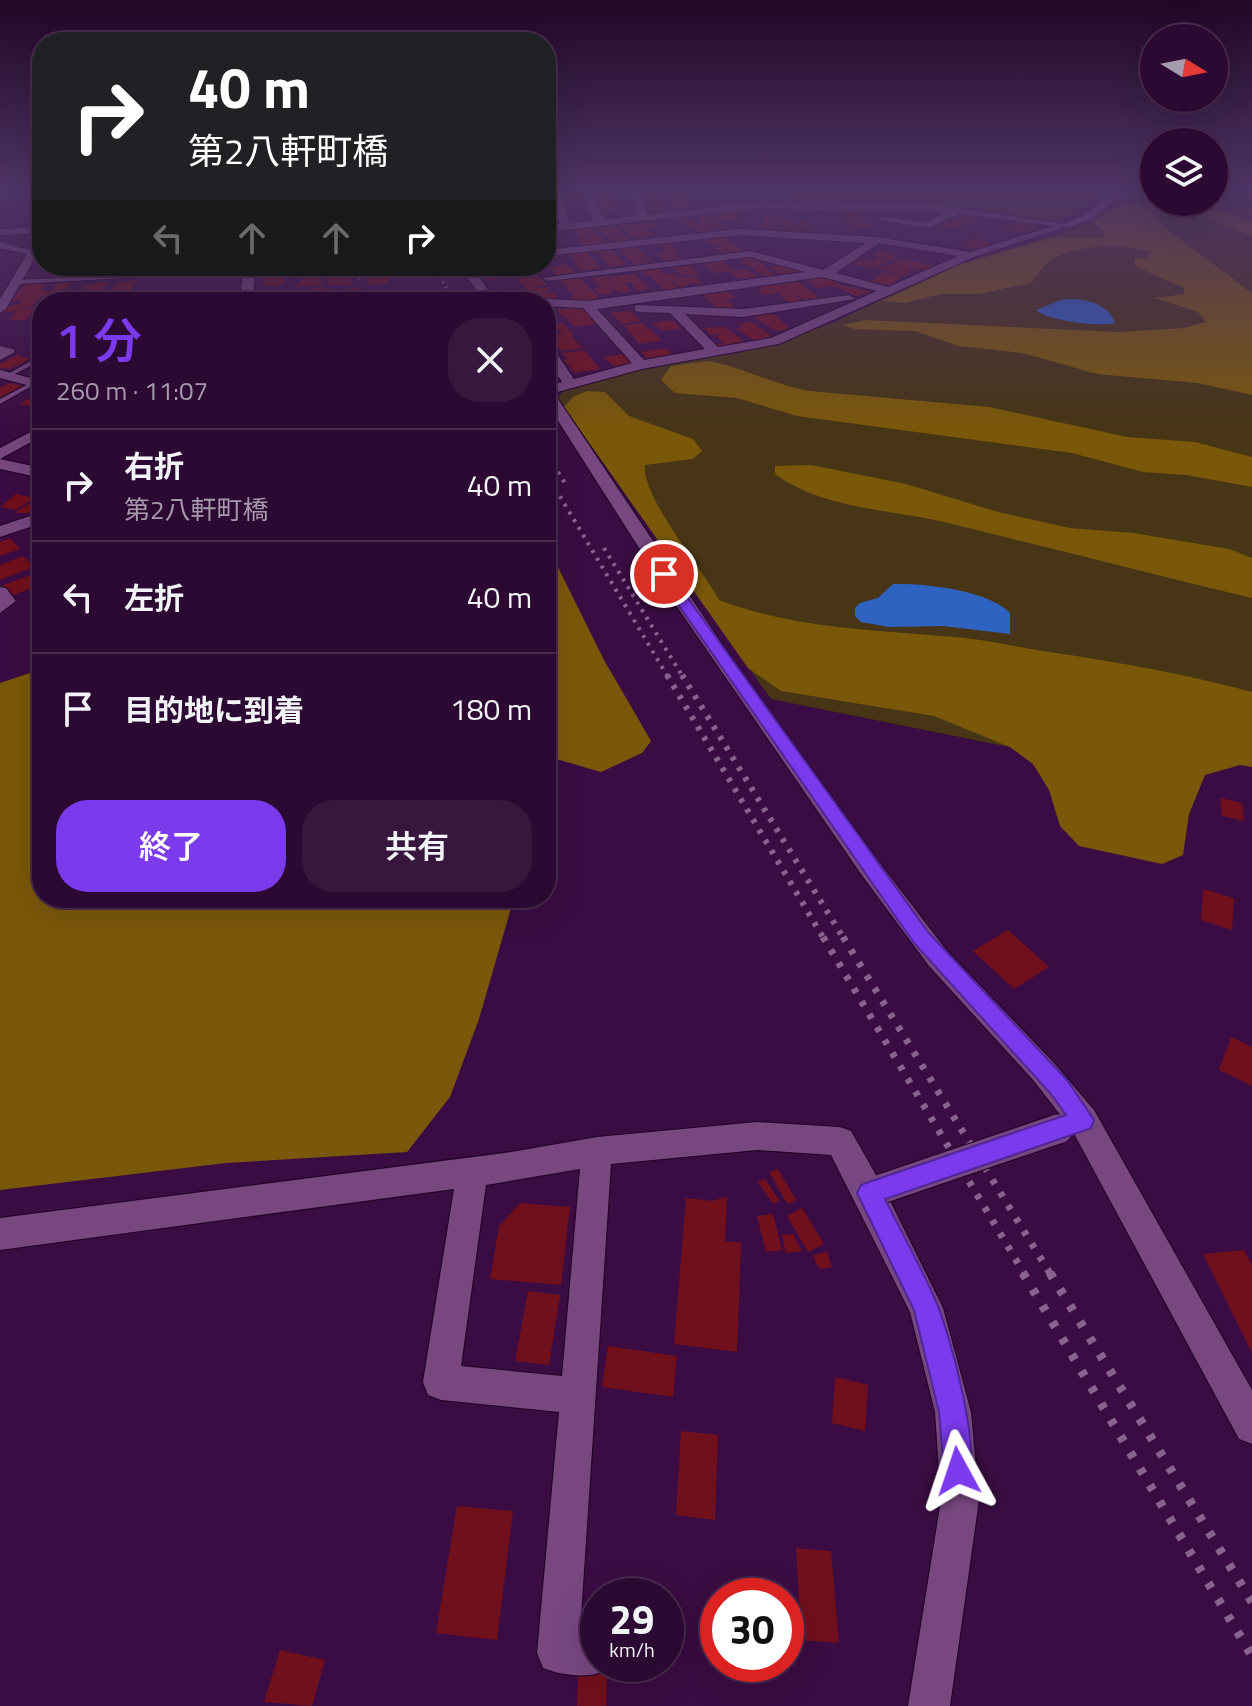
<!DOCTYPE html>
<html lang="ja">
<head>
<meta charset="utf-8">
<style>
  :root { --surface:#2c0932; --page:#38173e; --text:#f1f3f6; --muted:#a69aac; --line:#482a4d; --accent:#7c3aed }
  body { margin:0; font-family:"Titillium Web","Noto Sans JP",sans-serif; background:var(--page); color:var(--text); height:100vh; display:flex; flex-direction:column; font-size:30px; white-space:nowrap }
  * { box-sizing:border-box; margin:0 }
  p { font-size:26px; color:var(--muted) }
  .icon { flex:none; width:44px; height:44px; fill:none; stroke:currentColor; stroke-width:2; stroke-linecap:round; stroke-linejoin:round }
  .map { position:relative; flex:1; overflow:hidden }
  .panel { position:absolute; left:32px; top:292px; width:524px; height:616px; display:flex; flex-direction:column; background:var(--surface); border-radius:32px; box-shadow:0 8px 32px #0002,0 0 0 2px var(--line) }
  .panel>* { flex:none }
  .guide { position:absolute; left:32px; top:32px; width:524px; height:244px; border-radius:32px; box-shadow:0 8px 32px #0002,0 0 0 2px var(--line); background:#202124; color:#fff; overflow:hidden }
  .needle { width:52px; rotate:100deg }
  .fabs { position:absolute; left:1140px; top:24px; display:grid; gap:16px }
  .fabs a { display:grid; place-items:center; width:88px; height:88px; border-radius:50%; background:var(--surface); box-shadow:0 8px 32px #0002,0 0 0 2px var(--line); font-size:40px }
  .speed { position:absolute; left:580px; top:1578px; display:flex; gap:16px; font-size:40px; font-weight:700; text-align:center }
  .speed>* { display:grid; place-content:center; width:104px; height:104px; border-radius:50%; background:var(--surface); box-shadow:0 8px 32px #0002,0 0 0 2px var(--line); line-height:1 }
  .speed small { font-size:20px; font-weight:400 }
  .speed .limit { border:12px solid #d22; background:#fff; color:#111 }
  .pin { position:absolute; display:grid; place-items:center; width:68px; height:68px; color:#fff; margin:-34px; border:4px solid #fff; border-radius:50%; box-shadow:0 2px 8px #0007 }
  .me { position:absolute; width:88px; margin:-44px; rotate:355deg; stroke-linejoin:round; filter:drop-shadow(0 0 6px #0008) }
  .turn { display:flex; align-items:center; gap:28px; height:168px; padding:0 24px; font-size:36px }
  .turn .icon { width:104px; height:104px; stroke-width:2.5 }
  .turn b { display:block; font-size:56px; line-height:68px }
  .lanes { display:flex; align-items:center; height:76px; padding:0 24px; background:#0003; justify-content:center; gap:40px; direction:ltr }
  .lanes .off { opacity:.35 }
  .round { display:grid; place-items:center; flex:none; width:84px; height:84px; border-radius:32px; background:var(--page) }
  .headline { display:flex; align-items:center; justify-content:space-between; height:136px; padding:0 24px }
  h1 { font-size:48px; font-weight:600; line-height:60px; color:var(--accent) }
  .cta { display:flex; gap:16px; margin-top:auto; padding:16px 24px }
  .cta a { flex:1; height:92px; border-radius:32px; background:var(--accent); color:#fff; font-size:32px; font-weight:600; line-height:92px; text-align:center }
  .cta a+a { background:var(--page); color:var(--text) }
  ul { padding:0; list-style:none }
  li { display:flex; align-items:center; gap:24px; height:112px; padding:0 24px; border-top:2px solid var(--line) }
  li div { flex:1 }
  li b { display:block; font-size:30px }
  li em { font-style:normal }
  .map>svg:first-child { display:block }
</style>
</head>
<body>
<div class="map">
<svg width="1252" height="1706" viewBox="0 0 1252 1706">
  <rect width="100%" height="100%" fill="#3b0c43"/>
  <path fill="#473515" d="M 792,191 L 1101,191 L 1077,214 L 1055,221 L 968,207 L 795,202 L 790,199 Z
    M 1135,191 L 1154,191 L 1154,202 L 1214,202 L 1214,191 L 1252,191 L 1252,767 L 1218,756 L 1199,785 L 771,699 L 557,398 L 566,389 L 671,362 L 732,354 L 779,343 L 832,323 L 951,267 L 1077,228 Z"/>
  <path fill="#7a580a" d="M 1166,202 L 1190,202 L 1252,221 L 1252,236 Z
    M 1138,205 L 1154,213 L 1168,230 L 1252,293 L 1252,395 L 1198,383 L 1097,374 L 1023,353 L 959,346 L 915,331 L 854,329 L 843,325 L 866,320 L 1118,332 L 1184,328 L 1206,322 L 1198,312 L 1155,298 L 1184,294 L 1184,288 L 1135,266 L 1135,259 L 1148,257 L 1151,252 C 1124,242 1076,244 1051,260 C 1043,265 1037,276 1030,283 L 979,294 L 942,294 L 905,303 L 882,301 L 961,264 L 1052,238 L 1103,238 L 1106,234 L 1093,221 L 1121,206 Z
    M 709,361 C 744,368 775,385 810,391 L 989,407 L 1127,437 L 1195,442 L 1252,457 L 1252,487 L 1186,475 L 1143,472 L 1072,453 L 797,416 L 737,398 L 675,393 L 661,380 L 671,366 Z
    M 588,391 L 605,392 L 629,416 L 693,439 L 702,451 L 693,459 L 645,465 C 640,494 703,570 719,600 C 798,630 882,630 965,638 C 993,641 1021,648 1049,652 C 1118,662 1185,674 1252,692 L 1252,767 L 1240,765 L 1205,775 L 1189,814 L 1183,855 L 1162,864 L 1079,846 L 1060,826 L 1049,790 L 1033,764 L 1010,747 L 934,716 L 781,691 L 748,668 L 564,407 L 574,396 Z
    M 811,465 L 906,484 L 998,512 L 1070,528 L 1133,533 L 1229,549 L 1252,558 L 1252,598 C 1149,573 1047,547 944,522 C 888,509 823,509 775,474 L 775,466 Z
    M 546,543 L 604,660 L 651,741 L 642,753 L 601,772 L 546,756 Z
    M 42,669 L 42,898 L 514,898 L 479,1019 L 450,1097 L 407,1152 L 226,1163 L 0,1190 L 0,683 Z"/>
  <path fill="#2f63c2" d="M 1061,300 C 1081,297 1108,302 1115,323 C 1099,327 1048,321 1036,310 Z
    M 893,584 C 923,583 989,590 1010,613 L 1010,634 L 943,626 L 889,627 L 861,622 L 855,616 L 855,608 L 860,603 L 878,598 Z"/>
  <path fill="#70101c" d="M 569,191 L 583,191 L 588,203 L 573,203 Z
    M 596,191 L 610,191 L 617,210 L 600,211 L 599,207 L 606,207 L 597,204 Z
    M 671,192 L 687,192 L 690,210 L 672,210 Z
    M 644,196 L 662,196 L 664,212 L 650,212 L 650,201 L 644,201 Z
    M 841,207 L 860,207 L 861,217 L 854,221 L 869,223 L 874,227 L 848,225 Z
    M 738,209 L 742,212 L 738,216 L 742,219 L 722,221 L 713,213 Z
    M 707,212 L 727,229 L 710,226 L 716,232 L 701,233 L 678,218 L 687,217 L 695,224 L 702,223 L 698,220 L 703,220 L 693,213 Z
    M 964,212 L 985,213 L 955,230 L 938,226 L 942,222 L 950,223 Z
    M 764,216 L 786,217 L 786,220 L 773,221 L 774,232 L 762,232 L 759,225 L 765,222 Z
    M 651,221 L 658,228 L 647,229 L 654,234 L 646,236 L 650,239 L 637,241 L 619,225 L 627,224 L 638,231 L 632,225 Z
    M 778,221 L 792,222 L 792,227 L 797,227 L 797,222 L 809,222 L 810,228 L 804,227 L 804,232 L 787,232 L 785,226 L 779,226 Z
    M 1017,221 L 1033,223 L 1030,225 L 1036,226 L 1022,233 L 1003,229 Z
    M 612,224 L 626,238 L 627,241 L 613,242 L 598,228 Z
    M 590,228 L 606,243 L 581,245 L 577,239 L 588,238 L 581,237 L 574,230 Z
    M 712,237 L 725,238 L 744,252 L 725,255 L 714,247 L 724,246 L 721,244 L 710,245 L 705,241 Z
    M 975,238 L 992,243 L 975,249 L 964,247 L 972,243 L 966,242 Z
    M 669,243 L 677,250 L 680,254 L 676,254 L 682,260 L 666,262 L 659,256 L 658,253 L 666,252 L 661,244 Z
    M 610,248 L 626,264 L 609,267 L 601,255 L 591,251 Z
    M 637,248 L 650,260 L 647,261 L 649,263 L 636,265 L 618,249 Z
    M 879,251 L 897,256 L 875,269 L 854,264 L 861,259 L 872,262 L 879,257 L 872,256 Z
    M 586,252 L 594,260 L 601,268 L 580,271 L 571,254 Z
    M 755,258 L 765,266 L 775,276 L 765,277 L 739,260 Z
    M 905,259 L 935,266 L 929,270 L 909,268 L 906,269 L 912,271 L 904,275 L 878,269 Z
    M 721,260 L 733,271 L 747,269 L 757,277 L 740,279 L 728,271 L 713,273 L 705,265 Z
    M 567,264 L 575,273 L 556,275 L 551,268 L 546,269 Z
    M 688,264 L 699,274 L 682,276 L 673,267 Z
    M 780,265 L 796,270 L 802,274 L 782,276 L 768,266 Z
    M 79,266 L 72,278 L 55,279 L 59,272 L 53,272 L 56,268 Z
    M 306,266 L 324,268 L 322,279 L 317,281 L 323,281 L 321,286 L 293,287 L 305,278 L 306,275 L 300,275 Z
    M 372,266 L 392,266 L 387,284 L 367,285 L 369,280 L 364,279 Z
    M 480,266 L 501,266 L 510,278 L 485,280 Z
    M 507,266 L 531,266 L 534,271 L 527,272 L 529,275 L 539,276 L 546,285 L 536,286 L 538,288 L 548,287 L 551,291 L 541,292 L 553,293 L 559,300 L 534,299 Z
    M 659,268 L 666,275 L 675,274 L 679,278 L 696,276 L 702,285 L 691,283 L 681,288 L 668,278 L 679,289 L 664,291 L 655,280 L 640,272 Z
    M 884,272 L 902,276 L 891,285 L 870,282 Z
    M 280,273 L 284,275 L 283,286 L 265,286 L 263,274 Z
    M 635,274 L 650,289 L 638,291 L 629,281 L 624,283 L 632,291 L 620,293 L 606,285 L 614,293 L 601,295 L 593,288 L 600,287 L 592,278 L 609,276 L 617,285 L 611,277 Z
    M 329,275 L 350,276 L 352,285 L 328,285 Z
    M 828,277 L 839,285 L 871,291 L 855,296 L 835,286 L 819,288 L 805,279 Z
    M 580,278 L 589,288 L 600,299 L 573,302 L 570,297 L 575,297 L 560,280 Z
    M 137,280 L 130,291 L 111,291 L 116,283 Z
    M 110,281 L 100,292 L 83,293 L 87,287 L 76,287 Z
    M 797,281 L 816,295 L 819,300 L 808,302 L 780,285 Z
    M 71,282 L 62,294 L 41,296 L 31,308 L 4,313 L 10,305 L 19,305 L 22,301 L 12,301 L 25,284 L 45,283 L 42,291 L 52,291 L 57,283 Z
    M 775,283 L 792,292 L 802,301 L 789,303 L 778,293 L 763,295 L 758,288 Z
    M 313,288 L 328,289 L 335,289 L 324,302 L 300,302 Z
    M 361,288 L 343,302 L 329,299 L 336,290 Z
    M 213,291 L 228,291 L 237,293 L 223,296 L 221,298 L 228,299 L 225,302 L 203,301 Z
    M 189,292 L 206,292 L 195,302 L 182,302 Z
    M 728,292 L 735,298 L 726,299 L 737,309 L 720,310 L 703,295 Z
    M 573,308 L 585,309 L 596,324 L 575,327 L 557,310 Z
    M 36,309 L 25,320 L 9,320 L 18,310 Z
    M 631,311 L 641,321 L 623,324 L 610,313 Z
    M 774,314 L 785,324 L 788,329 L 776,331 L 754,317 Z
    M 661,321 L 675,321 L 681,329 L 660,330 L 653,323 Z
    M 751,321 L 764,331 L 771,336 L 755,341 L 735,328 L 742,327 L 738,324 Z
    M 564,323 L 575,337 L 572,337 L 582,348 L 562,351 L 548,340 L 552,339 L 549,336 L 562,334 L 559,330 L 546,332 L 546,325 Z
    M 642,323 L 653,332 L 661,341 L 639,344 L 624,325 Z
    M 725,327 L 745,342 L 744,344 L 721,348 L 716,344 L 724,343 L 716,336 L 727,334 L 710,335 L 707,330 L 701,328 Z
    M 667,348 L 673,355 L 649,361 L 641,352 Z
    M 584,350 L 600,369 L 575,373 L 563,360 L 567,359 L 562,353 Z
    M 623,354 L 633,364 L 615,367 L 603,357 Z
    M 16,355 L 30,359 L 10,369 L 0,368 L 0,364 Z
    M 9,383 L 23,386 L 0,398 L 0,388 Z
    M 42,392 L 42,404 L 37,407 L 19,404 Z
    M 16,494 L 34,498 L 15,510 L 0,507 Z
    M 36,498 L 42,499 L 42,508 L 35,513 L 14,513 Z
    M 10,538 L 20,549 L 0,556 L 0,542 Z
    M 23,556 L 34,567 L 0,580 L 0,565 Z
    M 36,573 L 42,584 L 11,596 L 1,586 Z
    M 1220,798 L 1242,803 L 1244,821 L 1222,816 Z
    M 1203,889 L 1234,898 L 1232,930 L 1201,920 Z
    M 1008,930 L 1049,967 L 1014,989 L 973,951 Z
    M 1231,1037 L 1252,1047 L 1252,1086 L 1219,1070 Z
    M 778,1169 L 796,1200 L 787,1204 L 769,1172 Z
    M 765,1179 L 779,1200 L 773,1204 L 758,1182 Z
    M 727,1197 L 725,1241 L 741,1243 L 737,1352 L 674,1344 L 686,1198 L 712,1201 Z
    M 520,1203 L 570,1207 L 561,1285 L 490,1279 L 499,1226 Z
    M 802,1208 L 824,1244 L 808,1252 L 787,1216 Z
    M 773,1214 L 782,1250 L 766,1252 L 757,1216 Z
    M 793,1234 L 802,1251 L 786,1253 L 782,1235 Z
    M 1244,1250 L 1252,1265 L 1252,1353 L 1203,1254 Z
    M 827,1252 L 832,1267 L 819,1269 L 813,1255 Z
    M 528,1291 L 560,1295 L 549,1365 L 515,1361 Z
    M 608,1346 L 677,1356 L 673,1397 L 602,1387 Z
    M 835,1377 L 868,1385 L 865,1431 L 832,1423 Z
    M 681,1431 L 718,1435 L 715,1520 L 676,1515 Z
    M 457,1506 L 513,1511 L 497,1640 L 436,1633 Z
    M 796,1548 L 831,1551 L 839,1643 L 801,1640 Z
    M 280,1650 L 325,1660 L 312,1706 L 264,1702 Z
    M 578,1673 L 607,1674 L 606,1706 L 577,1706 Z"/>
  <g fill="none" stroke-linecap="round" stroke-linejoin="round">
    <g stroke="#1e0024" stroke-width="2">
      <path id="lane" d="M 359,266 L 365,266 L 362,278 L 359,280 L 356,278 Z
        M 290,268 L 293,270 L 293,276 L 290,278 L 287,276 L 287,272 L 249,275 L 246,273 Z
        M 140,274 L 142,277 L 17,284 L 14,282 L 17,280 Z
        M 109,292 L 112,294 L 109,302 L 103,302 L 105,296 L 71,297 L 68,295 L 71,293 Z
        M 42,355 L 42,360 L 9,377 L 4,376 Z
        M 32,382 L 37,383 L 0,404 L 0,399 Z"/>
    </g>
    <g stroke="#1e0024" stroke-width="2">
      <path id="street" d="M 7,191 L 19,191 L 0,202 L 0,195 Z
        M 550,191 L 560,191 L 570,223 L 593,221 L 582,191 L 592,191 L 603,219 L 637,216 L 629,191 L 639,191 L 647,215 L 757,202 L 924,203 L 1072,225 L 974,257 L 779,344 L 642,369 L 554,393 L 734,662 L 878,861 L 947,951 L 1054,1063 L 1094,1110 L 1252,1390 L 1252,1444 L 1239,1439 L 1072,1130 L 1034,1081 L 929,966 L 861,874 L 671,598 L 546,402 L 546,387 L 562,382 L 546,358 L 546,344 L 551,345 L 574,379 L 632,363 L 583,308 L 546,306 L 546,302 L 484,302 L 460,266 L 472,266 L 492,296 L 587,301 L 805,272 L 750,257 L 548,281 L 542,278 L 750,251 L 823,270 L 866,243 L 739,235 L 546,256 L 546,250 L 739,229 L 877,237 L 970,252 L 1053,226 L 959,214 L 928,228 L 878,220 L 883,217 L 927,222 L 946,212 L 757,208 L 546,232 L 546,226 L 560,224 ZM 879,243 L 958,256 L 888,287 L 836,273 ZM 822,277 L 877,291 L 771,338 L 718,347 L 685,314 L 743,317 L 855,299 L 849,295 L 743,309 L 635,305 L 635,311 L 639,312 L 670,313 L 705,349 L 644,360 L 597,309 Z
        M 42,227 L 42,233 L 0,235 L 0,229 Z
        M 0,242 L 38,252 L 6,309 L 0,313 L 0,299 L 27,254 L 0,248 Z
        M 244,266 L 256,266 L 253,292 L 285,292 L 291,296 L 286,302 L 240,297 Z
        M 364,293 L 374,295 L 370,302 L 358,302 Z
        M 0,346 L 13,349 L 15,352 L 0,360 Z
        M 0,370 L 42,381 L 42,389 L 0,378 Z
        M 42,426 L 42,436 L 0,459 L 0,448 Z
        M 0,459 L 42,468 L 42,478 L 0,469 Z
        M 42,512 L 42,523 L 0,537 L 0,526 Z
        M 0,587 L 6,588 L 16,601 L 0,613 Z
        M 757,1122 L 840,1127 L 851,1131 L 876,1175 L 892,1178 L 897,1189 L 890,1201 L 943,1308 L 971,1412 L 979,1500 L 950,1706 L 908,1706 L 941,1500 L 935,1412 L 910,1312 L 831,1155 L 757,1150 L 611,1164 L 580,1632 L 598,1632 L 598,1664 L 614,1664 C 599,1681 562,1676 543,1668 L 537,1653 L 559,1412 L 441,1400 L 428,1395 L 423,1382 L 454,1189 L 0,1250 L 0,1218 L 511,1152 L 597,1137 ZM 580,1169 L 562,1376 L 461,1366 L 486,1185 Z"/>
    </g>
    <g stroke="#1e0024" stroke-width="2">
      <path id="secondary" d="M 1116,191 L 1127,191 L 1092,219 L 1067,228 L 1062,225 L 1084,215 Z"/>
    </g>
    <use href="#lane" fill="#784780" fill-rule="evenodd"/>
    <use href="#street" fill="#784780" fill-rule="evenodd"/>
    <use href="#secondary" fill="#8f5899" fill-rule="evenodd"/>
    <path stroke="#896390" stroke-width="3" stroke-dasharray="2 4" stroke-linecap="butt" d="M 433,266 L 455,302
      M 546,452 L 559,474"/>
    <path stroke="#896390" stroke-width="4" stroke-dasharray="3 6" stroke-linecap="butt" d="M 558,472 L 565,483
      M 546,473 L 668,677
      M 604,548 L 683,677"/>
    <path stroke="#896390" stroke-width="6" stroke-dasharray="4 8" stroke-linecap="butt" d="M 667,675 L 824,939
      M 682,675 L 844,939"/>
    <path stroke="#896390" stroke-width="7" stroke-dasharray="5 10" stroke-linecap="butt" d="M 823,937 L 1025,1275
      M 843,937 L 1051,1275"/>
    <path stroke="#896390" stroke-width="9" stroke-dasharray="6 13" stroke-linecap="butt" d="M 1023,1273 L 1252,1656
      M 1050,1273 L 1252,1602"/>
    <g stroke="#1e0024" stroke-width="31" stroke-linecap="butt">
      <path id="street-bridge" d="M 881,1189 L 1058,1129"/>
    </g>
    <use href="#street-bridge" stroke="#784780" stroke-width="29"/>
  </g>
  <linearGradient id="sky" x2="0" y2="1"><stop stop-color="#200725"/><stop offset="0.44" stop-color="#4f3466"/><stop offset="1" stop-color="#4f3466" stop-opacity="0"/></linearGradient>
  <rect width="1252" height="430" fill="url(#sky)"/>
  <path fill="#7c3aed" stroke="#51269a" stroke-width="2" d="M 664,570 L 669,572 L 928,932 L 1067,1080 L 1094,1120 L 1091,1128 L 1083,1131 L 885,1199 C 902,1233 920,1265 935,1299 C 950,1333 981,1449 968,1481 L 958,1485 L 948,1481 L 944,1471 L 939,1412 L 914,1310 L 857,1193 L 861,1185 L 869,1182 L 1066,1115 L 1051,1094 L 914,943 L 657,574 Z"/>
</svg>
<div class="fabs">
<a><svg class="needle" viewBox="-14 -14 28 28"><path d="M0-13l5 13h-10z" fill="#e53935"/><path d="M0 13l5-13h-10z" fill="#a69aac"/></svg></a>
<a><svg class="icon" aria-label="layers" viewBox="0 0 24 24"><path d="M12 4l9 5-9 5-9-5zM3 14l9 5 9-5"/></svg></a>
</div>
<div class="speed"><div>29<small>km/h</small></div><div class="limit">30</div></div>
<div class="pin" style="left:664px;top:574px;background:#d93025"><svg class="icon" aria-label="arrive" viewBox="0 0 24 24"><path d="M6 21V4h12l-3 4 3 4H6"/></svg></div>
<svg class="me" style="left:958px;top:1471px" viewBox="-20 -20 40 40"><path d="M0-17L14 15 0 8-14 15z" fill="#7c3aed" stroke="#fff" stroke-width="4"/></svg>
<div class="guide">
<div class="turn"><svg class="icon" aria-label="right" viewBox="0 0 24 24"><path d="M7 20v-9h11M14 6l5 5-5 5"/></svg><div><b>40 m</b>第2八軒町橋</div></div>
<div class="lanes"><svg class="icon off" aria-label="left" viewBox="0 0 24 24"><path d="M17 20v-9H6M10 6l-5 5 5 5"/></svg><svg class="icon off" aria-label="ahead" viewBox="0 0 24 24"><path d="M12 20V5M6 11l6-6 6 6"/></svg><svg class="icon off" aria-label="ahead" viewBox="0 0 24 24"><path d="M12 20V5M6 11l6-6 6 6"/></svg><svg class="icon" aria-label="right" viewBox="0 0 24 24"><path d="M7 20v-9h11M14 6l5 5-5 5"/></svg></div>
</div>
<section class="panel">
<div class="headline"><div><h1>1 分</h1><p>260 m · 11:07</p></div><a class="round"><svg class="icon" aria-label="close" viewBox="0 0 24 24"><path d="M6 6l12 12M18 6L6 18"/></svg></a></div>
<ul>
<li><svg class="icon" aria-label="right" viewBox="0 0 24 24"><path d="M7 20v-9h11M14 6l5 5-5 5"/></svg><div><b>右折</b><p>第2八軒町橋</p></div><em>40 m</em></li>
<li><svg class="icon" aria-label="left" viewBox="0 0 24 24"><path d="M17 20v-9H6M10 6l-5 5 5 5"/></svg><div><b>左折</b></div><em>40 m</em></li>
<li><svg class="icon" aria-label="arrive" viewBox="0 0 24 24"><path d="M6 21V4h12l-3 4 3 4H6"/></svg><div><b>目的地に到着</b></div><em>180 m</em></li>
</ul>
<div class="cta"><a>終了</a><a>共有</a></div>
</section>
</div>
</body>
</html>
